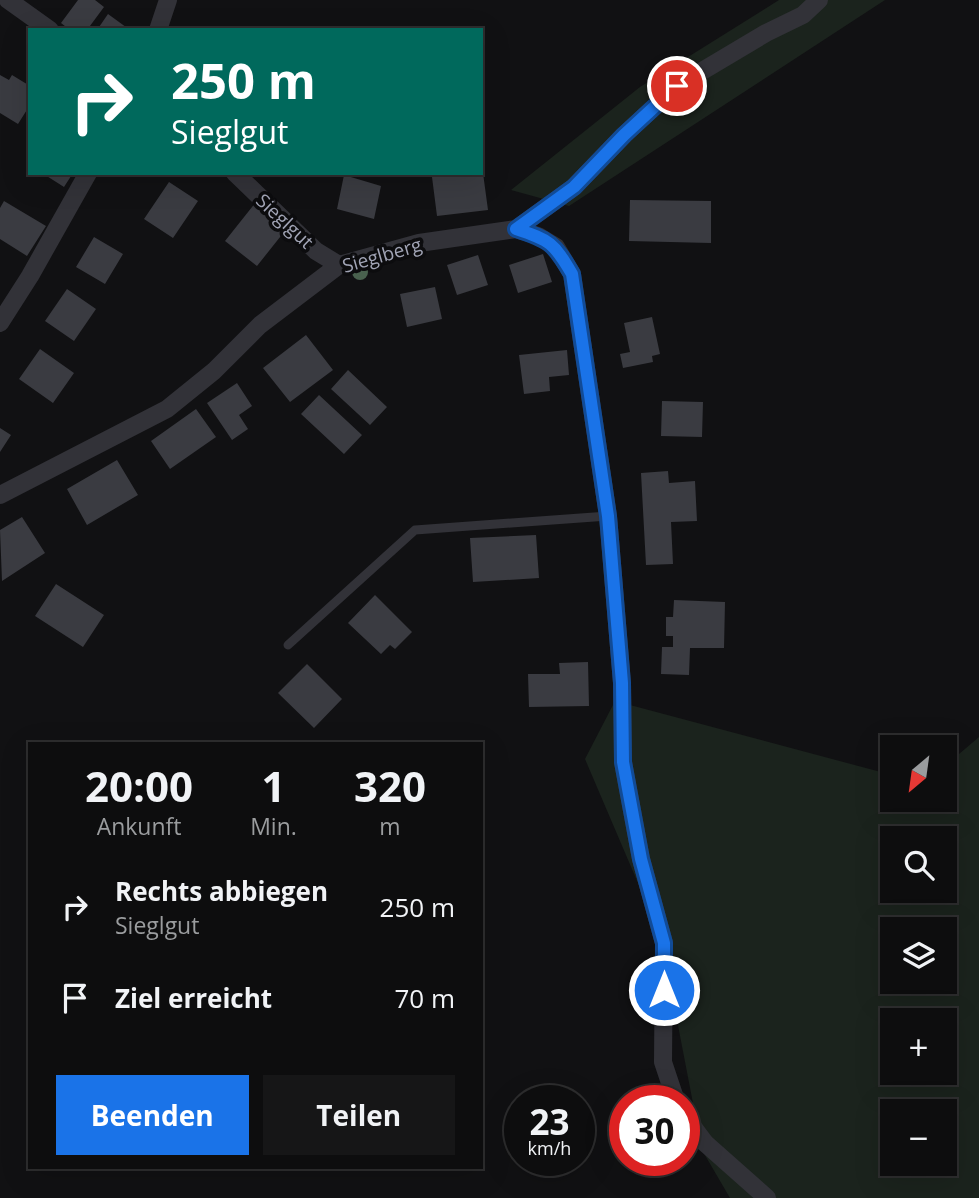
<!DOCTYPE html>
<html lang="de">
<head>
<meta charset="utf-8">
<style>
  :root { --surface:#0d0d0e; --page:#161617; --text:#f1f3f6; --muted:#9a9c9e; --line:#2d2d2e; --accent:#1a73e8 }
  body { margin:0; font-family:"Open Sans",sans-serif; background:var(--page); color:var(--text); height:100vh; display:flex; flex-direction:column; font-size:26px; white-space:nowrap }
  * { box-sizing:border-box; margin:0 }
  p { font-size:23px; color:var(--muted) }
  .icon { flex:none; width:38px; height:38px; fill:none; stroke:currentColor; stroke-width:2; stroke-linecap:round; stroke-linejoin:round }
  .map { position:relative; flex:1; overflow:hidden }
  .details { position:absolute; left:28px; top:742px; width:455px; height:427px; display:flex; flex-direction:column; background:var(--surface); border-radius:0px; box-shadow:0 7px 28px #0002,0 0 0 2px var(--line) }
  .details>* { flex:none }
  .guide { position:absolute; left:28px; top:28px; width:455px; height:147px; border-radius:0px; box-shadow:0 7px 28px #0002,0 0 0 2px var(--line); background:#00695c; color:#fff; overflow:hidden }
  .needle { width:46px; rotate:209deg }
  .controls { position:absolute; left:880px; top:735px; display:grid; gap:14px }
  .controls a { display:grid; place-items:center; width:77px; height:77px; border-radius:0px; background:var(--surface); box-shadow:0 7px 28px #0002,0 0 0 2px var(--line); font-size:35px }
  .speed { position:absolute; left:504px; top:1085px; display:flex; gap:14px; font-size:35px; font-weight:700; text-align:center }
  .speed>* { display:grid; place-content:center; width:91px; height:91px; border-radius:50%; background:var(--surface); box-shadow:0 7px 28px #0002,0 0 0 2px var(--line); line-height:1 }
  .speed small { font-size:18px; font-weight:400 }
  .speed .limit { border:10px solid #d22; background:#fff; color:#111 }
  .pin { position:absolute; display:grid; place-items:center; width:60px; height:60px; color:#fff; margin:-30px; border:4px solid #fff; border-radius:50%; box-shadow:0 2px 7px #0007 }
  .me { position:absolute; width:77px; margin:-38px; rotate:0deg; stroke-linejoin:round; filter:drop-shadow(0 0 5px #0008) }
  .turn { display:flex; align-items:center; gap:24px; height:147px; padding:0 28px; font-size:32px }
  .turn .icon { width:91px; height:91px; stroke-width:2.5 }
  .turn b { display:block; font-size:49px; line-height:60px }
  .eta { display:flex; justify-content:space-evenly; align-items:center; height:119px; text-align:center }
  .eta b { font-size:42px; font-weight:700; line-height:49px }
  .action { display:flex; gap:14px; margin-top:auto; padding:14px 28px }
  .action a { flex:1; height:80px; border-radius:0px; background:var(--accent); color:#fff; font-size:28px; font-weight:700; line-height:80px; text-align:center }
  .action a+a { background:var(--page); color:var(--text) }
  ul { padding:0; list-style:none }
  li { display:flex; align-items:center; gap:21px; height:91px; padding:0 28px }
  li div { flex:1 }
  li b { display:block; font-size:26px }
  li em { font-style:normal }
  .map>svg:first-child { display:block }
</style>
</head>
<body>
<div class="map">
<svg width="979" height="1198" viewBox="0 0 979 1198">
  <rect width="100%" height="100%" fill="#111113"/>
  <path fill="#1b231d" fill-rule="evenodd" d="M 779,0 L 885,0 L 569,206 L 511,190 L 640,87 Z
    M 615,701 L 892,775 L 892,800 L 945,800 L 945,766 L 979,737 L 979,1198 L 730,1198 L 702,1150 L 661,937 L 585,759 ZM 892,838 L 945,838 L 945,891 L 892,891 ZM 892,929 L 945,929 L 945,982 L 892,982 ZM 892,1020 L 945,1020 L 945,1073 L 892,1073 ZM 892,1111 L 945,1111 L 945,1164 L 892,1164 Z"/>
  <path fill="#3a3b41" d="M 78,0 L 95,0 L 104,7 L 87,30 L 70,30 L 61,23 Z
    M 108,14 L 130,30 L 97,30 Z
    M 0,75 L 9,80 L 12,75 L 30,86 L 30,105 L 18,124 L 0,113 Z
    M 42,173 L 73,173 L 64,187 Z
    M 451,173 L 483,173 L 488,210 L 437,216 L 432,177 Z
    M 344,175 L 381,186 L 374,219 L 337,209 Z
    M 169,182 L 198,201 L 173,238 L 144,219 Z
    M 630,200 L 711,201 L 711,243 L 629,241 Z
    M 4,201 L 46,226 L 27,256 L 0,239 L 0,208 Z
    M 256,202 L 288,227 L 257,266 L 225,241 Z
    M 94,237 L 123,254 L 105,284 L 76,267 Z
    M 543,254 L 552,282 L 518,293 L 509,265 Z
    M 478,255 L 488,285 L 457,295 L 447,265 Z
    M 435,287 L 442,319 L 407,327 L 400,294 Z
    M 67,289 L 96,309 L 74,341 L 45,321 Z
    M 652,317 L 660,354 L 652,356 L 653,362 L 623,368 L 620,354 L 630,352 L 624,323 Z
    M 306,335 L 333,370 L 290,402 L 263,368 Z
    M 40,349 L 74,373 L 53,403 L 19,379 Z
    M 567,350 L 569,375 L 549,377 L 550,391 L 524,394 L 519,355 Z
    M 348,370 L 387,407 L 370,425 L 331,389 Z
    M 237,383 L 252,406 L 239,415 L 248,429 L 232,440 L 207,403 Z
    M 319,395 L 362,435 L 344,454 L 301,414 Z
    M 662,401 L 703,402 L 702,437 L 661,436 Z
    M 196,409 L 216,437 L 170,469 L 151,441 Z
    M 0,428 L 11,435 L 0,452 Z
    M 117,460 L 138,495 L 87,525 L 67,489 Z
    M 668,471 L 669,483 L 695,481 L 697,521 L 671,522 L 673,564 L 646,565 L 641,473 Z
    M 22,517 L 45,553 L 2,581 L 0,530 Z
    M 536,535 L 539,578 L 473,582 L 470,538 Z
    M 56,584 L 104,615 L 83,647 L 35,616 Z
    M 375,595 L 412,632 L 395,649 L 390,645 L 381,654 L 348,623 Z
    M 674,600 L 725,602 L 724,648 L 690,648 L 689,675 L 661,674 L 662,647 L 673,647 L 673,636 L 666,636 L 666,617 L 673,617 Z
    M 588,662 L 589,706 L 529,707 L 528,674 L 560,674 L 559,663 Z
    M 307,664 L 342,699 L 314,728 L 278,693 Z"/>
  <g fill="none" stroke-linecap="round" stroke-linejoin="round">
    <path stroke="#323238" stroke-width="9" d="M 288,645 L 415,530 L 608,516"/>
    <path stroke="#323238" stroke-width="18" d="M 8,0 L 50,30
      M 158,30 L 168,0
      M 235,173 L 316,251 L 339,265
      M 516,229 L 574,187 L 624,135 L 677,86 L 766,33 L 803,15 L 819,0
      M 0,323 L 30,276 L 88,173
      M 0,495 L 167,409 L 214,371 L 260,325 L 339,265 L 419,243 L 516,229 L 538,236 L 556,247 L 572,274 L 608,516 L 622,683 L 623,762 L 641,859 L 664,943 L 663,1062 L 676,1101
      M 684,1115 L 705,1143 L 767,1198"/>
  </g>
  <circle fill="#49614e" cx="360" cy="272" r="8"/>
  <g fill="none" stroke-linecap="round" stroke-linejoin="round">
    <g stroke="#114b97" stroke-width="18">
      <path id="route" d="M 664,990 L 664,943 L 641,859 L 623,762 L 622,683 L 608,516 L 572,274 C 554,243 550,240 516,229 L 574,187 L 624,135 L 677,86"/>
    </g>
    <use href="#route" stroke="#1a73e8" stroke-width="12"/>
  </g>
  <g text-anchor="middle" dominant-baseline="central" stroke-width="7" stroke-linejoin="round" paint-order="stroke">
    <g font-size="19" fill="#a1a4b5" stroke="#0c0c0e">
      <text transform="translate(285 221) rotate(43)">Sieglgut</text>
      <text transform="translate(382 255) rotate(-16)">Sieglberg</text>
    </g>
  </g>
</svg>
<div class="controls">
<a><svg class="needle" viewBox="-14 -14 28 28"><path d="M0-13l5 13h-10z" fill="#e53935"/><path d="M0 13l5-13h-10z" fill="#9a9c9e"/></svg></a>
<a><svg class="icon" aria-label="search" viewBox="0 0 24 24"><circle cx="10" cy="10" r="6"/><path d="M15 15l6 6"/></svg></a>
<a><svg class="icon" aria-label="layers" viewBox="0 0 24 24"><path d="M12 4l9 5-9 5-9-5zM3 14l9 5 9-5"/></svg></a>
<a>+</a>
<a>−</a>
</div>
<div class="speed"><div>23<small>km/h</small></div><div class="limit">30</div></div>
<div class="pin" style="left:677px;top:86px;background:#d93025"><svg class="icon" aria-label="arrive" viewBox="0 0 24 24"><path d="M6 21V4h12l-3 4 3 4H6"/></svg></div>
<svg class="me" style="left:664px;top:990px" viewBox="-20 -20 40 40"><circle r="17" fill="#1a73e8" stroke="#fff" stroke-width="3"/><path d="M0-11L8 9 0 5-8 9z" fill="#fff"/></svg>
<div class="guide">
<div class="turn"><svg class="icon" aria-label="right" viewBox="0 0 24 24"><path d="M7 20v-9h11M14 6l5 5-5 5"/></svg><div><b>250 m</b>Sieglgut</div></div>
</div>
<section class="details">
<div class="eta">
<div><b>20:00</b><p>Ankunft</p></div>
<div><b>1</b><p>Min.</p></div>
<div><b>320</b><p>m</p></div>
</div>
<ul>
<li><svg class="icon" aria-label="right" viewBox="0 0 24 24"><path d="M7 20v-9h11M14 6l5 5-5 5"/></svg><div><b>Rechts abbiegen</b><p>Sieglgut</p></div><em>250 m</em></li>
<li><svg class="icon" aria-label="arrive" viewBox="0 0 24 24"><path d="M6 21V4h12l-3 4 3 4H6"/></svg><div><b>Ziel erreicht</b></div><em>70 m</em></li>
</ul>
<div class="action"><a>Beenden</a><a>Teilen</a></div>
</section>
</div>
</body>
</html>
